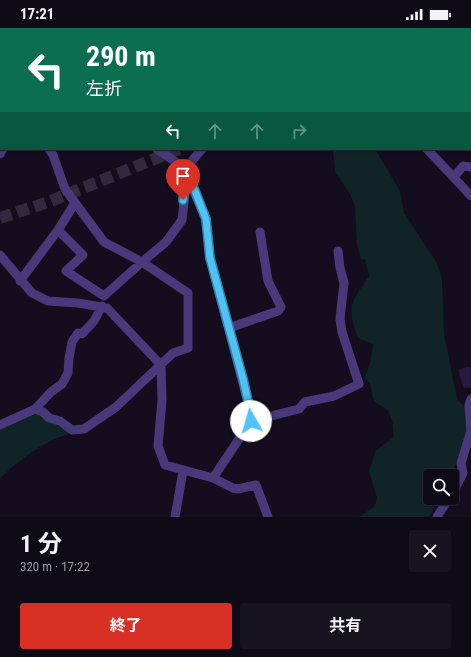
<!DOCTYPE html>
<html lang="ja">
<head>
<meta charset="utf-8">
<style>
  :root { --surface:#0e0a16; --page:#17131f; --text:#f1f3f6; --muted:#9b9aa1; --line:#2e2b35; --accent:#d93025 }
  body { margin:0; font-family:"Roboto Condensed","Noto Sans JP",sans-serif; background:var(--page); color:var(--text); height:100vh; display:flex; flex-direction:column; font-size:15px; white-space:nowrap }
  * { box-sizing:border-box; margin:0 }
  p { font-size:13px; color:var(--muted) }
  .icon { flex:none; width:22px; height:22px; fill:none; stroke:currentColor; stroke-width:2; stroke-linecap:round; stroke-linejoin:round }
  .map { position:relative; height:489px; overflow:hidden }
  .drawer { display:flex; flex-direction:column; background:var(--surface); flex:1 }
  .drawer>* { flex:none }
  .top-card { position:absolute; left:0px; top:0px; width:471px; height:122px; box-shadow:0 1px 3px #0004,0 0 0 1px var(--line); background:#0b6e4f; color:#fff; overflow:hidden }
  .controls { position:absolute; left:423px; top:441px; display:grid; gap:8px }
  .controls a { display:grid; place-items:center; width:36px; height:36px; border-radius:4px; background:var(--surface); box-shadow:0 1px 3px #0004,0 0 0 1px var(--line); font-size:20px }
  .pin { position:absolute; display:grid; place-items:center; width:34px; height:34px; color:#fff; margin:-41px -17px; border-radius:50% 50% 50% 0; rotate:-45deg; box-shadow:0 0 4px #0007 }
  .pin .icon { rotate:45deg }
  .me { position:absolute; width:44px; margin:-22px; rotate:353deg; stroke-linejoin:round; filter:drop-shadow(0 0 3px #0008) }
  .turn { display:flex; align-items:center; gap:14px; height:84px; padding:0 20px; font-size:18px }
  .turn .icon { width:52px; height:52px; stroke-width:2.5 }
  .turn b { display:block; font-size:28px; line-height:34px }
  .lanes { display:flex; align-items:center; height:38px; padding:0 20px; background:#0003; justify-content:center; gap:20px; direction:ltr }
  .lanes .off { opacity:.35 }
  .round { display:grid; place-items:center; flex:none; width:42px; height:42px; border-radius:4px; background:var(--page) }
  .head { display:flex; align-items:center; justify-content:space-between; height:68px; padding:0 20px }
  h1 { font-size:24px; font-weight:700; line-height:30px }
  .button { display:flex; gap:8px; margin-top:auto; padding:8px 20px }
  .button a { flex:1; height:46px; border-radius:4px; background:var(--accent); color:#fff; font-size:16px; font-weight:700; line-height:46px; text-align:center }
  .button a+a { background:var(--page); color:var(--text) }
  .status { display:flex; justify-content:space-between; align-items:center; height:28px; padding:0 20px; background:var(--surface); direction:ltr }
  .status svg { height:11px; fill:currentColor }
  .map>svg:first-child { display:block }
</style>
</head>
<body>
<div class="status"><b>17:21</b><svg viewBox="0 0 49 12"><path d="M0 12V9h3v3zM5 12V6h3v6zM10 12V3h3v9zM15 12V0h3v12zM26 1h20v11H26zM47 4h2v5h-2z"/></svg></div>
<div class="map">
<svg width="471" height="489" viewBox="0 0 471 489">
  <rect width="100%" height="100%" fill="#130d1e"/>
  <path fill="#102427" d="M 333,121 L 375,121 L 400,163 L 404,185 L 437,235 L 442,251 L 444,306 L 457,371 L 469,383 L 470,405 L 451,448 L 430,448 L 430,470 L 436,470 L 432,485 L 428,489 L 359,489 L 375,478 L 377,470 L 369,443 L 376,422 L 393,410 C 394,400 393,387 385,380 C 380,377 376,377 373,370 C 370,361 373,358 365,350 L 371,331 L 373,316 L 358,310 C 346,277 351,276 369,248 L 365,231 L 361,231 L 357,217 L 355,178 L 350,166 L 335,144 Z
    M 33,384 L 63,397 L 69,403 L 68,406 C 42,414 21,431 0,450 L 0,401 Z"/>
  <path fill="#28193e" d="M 469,338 L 471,341 L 471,359 L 464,361 L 458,342 Z"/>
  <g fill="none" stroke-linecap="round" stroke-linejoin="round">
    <path stroke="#312a3f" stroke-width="12" stroke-dasharray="12 6" stroke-linecap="butt" d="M 462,1 L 465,0
      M 0,190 L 51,173 L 179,121"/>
    <path stroke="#48397b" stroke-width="9" d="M 105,0 L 106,1
      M 270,0 L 270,1
      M 421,0 L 421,1
      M 63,1 L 64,0
      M 209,1 L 209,0
      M 470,92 L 471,89
      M 470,111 L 471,113
      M 49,121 L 53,127 L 65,161 L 104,214 L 142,234 L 166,214 L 182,192 L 187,148 L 191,134 L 202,121
      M 157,121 L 180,137 L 184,142 L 206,191 L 210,230 L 251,386 L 251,393 L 213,450
      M 427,121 L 471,168
      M 0,126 L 3,121
      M 454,149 L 463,138 L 471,139
      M 58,202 L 75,175
      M 0,227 L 32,265 L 48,273 L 78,275 L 107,280 L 161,337 L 162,372 L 158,418 L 165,437 L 213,450 L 233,460 L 238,461 L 256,457 L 268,489
      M 20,253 L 58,202 L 83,227 L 66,243 L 104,268 L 142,234 L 188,265 L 188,320 L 173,325 L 116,379 L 84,401 L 72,402 L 60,393 L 49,390 L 43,384 L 35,381
      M 229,300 L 278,283 L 281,279 L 268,253 L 260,204
      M 251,393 L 299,381 L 305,374 L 334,368 L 359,356 L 342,304 L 340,291 L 344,255 L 340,240 L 338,223
      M 0,397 L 35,381 L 51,364 L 62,356 L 68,345 L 69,330 L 72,314 L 78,305 L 82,306 L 94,293 L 102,278
      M 452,467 L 463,445 L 461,435 L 471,403 L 469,377 L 471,371
      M 175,489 L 183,443
      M 437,489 L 449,470"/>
  </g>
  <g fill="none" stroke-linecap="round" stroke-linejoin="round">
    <g stroke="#337fa1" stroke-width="10">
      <path id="route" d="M 183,172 L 187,148 L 193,158 L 206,191 L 210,230 L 243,351 L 251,386 L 251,393"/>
    </g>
    <use href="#route" stroke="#4fc3f7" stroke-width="7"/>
  </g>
</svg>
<div class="controls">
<a><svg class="icon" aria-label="search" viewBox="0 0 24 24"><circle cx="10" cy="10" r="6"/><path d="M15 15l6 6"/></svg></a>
</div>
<div class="pin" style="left:183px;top:172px;background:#d93025"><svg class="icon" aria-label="arrive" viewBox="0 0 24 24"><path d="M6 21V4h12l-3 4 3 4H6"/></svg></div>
<svg class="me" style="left:251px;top:393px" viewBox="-20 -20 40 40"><circle r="19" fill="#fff"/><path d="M0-13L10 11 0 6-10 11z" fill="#4fc3f7"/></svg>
<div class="top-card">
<div class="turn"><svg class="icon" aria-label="left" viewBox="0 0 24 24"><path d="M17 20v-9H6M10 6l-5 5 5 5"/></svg><div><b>290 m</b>左折</div></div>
<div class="lanes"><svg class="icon" aria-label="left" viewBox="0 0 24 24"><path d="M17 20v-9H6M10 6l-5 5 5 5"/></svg><svg class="icon off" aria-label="ahead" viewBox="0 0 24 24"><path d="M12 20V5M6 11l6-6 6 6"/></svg><svg class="icon off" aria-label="ahead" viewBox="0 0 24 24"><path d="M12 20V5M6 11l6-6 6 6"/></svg><svg class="icon off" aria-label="right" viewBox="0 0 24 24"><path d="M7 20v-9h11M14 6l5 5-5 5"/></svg></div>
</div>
</div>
<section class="drawer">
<div class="head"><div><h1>1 分</h1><p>320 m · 17:22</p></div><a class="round"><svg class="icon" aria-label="close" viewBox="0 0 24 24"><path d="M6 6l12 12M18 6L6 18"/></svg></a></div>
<div class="button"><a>終了</a><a>共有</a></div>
</section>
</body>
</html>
